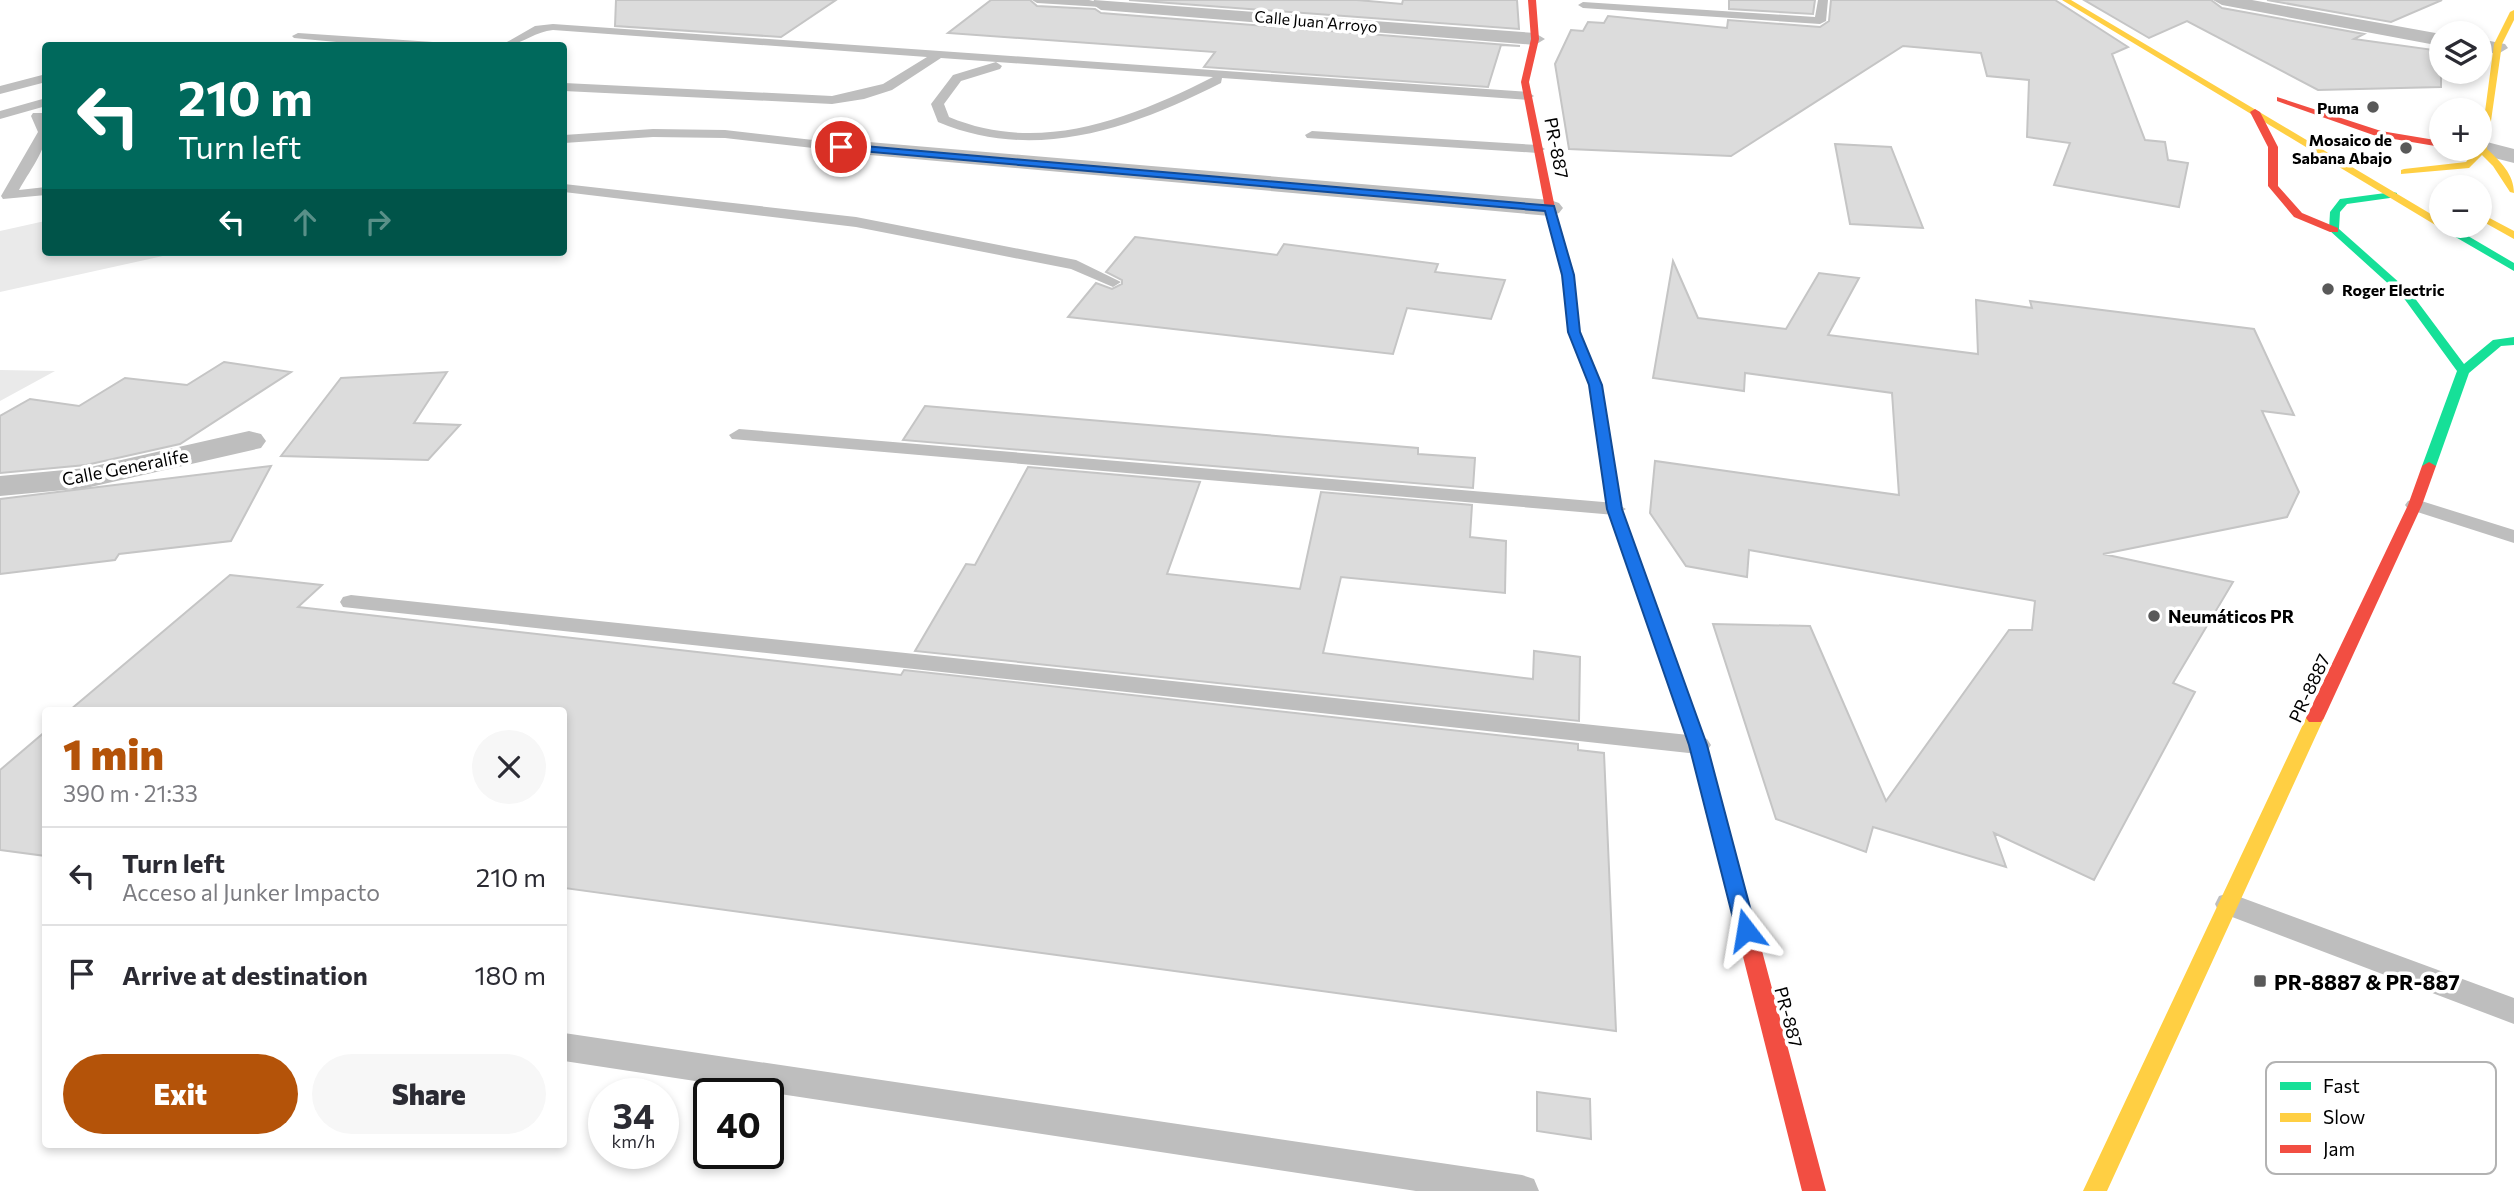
<!DOCTYPE html>
<html lang="en">
<head>
<meta charset="utf-8">
<style>
  :root { --surface:#fff; --page:#f7f7f7; --text:#2b2b33; --muted:#7c7c81; --line:#e1e1e2; --accent:#b45309 }
  body { margin:0; font-family:Commissioner,sans-serif; background:var(--page); color:var(--text); height:100vh; display:flex; flex-direction:column; font-size:26px; white-space:nowrap }
  * { box-sizing:border-box; margin:0 }
  p { font-size:23px; color:var(--muted) }
  .icon { flex:none; width:38px; height:38px; fill:none; stroke:currentColor; stroke-width:2; stroke-linecap:round; stroke-linejoin:round }
  .map { position:relative; flex:1; overflow:hidden }
  .drawer { position:absolute; left:42px; top:707px; width:525px; height:441px; display:flex; flex-direction:column; background:var(--surface); border-radius:7px; box-shadow:0 4px 10px #0003 }
  .drawer>* { flex:none }
  .hud { position:absolute; left:42px; top:42px; width:525px; height:214px; border-radius:7px; box-shadow:0 4px 10px #0003; background:#00695c; color:#fff; overflow:hidden }
  .fabs { position:absolute; left:2429px; top:21px; display:grid; gap:14px }
  .fabs a { display:grid; place-items:center; width:63px; height:63px; border-radius:50%; background:var(--surface); box-shadow:0 4px 10px #0003; font-size:35px }
  .speed { position:absolute; left:588px; top:1078px; display:flex; gap:14px; font-size:35px; font-weight:700; text-align:center }
  .speed>* { display:grid; place-content:center; width:91px; height:91px; border-radius:50%; background:var(--surface); box-shadow:0 4px 10px #0003; line-height:1 }
  .speed small { font-size:18px; font-weight:400 }
  .speed .limit { border:4px solid #111; border-radius:10px; background:#fff; color:#111 }
  .pin { position:absolute; display:grid; place-items:center; width:60px; height:60px; color:#fff; margin:-30px; border:4px solid #fff; border-radius:50%; box-shadow:0 2px 7px #0007 }
  .me { position:absolute; width:77px; margin:-38px; rotate:346deg; stroke-linejoin:round; filter:drop-shadow(0 0 5px #0008) }
  .turn { display:flex; align-items:center; gap:24px; height:147px; padding:0 21px; font-size:32px }
  .turn .icon { width:91px; height:91px; stroke-width:2.5 }
  .turn b { display:block; font-size:49px; line-height:60px }
  .lanes { display:flex; align-items:center; height:66px; padding:0 21px; background:#0003; justify-content:center; gap:35px; direction:ltr }
  .lanes .off { opacity:.35 }
  .round { display:grid; place-items:center; flex:none; width:74px; height:74px; border-radius:37px; background:var(--page) }
  .headline { display:flex; align-items:center; justify-content:space-between; height:119px; padding:0 21px }
  h1 { font-size:42px; font-weight:800; line-height:52px; color:var(--accent) }
  .action { display:flex; gap:14px; margin-top:auto; padding:14px 21px }
  .action a { flex:1; height:80px; border-radius:42px; background:var(--accent); color:#fff; font-size:28px; font-weight:800; line-height:80px; text-align:center }
  .action a+a { background:var(--page); color:var(--text) }
  ul { padding:0; list-style:none }
  li { display:flex; align-items:center; gap:21px; height:98px; padding:0 21px; border-top:2px solid var(--line) }
  li div { flex:1 }
  li b { display:block; font-size:26px }
  li em { font-style:normal }
  .map>svg:first-child { display:block }
</style>
</head>
<body>
<div class="map">
<svg width="2514" height="1191" viewBox="0 0 2514 1191">
  <rect width="100%" height="100%" fill="#fff"/>
  <path fill="#eaeaea" d="M 45,221 L 46,252 L 181,252 L 0,292 L 0,231 Z
    M 0,370 L 55,371 L 0,401 Z"/>
  <path fill="#dcdcdc" stroke="#c5c5c5" stroke-width="2" d="M 616,0 L 836,0 L 781,37 L 615,26 Z
    M 991,0 L 1030,0 L 1037,6 L 1095,9 L 1101,13 L 1520,46 L 1501,45 L 1488,87 L 1204,67 L 1215,52 L 948,33 Z
    M 1129,0 L 1357,0 L 1402,4 L 1403,0 L 1517,0 L 1519,29 Z
    M 1729,0 L 1815,0 L 1813,14 L 1729,9 Z
    M 1831,0 L 2055,0 L 2128,47 L 2112,54 L 2145,140 L 2165,142 L 2168,160 L 2188,163 L 2179,207 L 2054,185 L 2070,143 L 2027,137 L 2029,80 L 1987,76 L 1981,53 L 1903,46 L 1731,156 L 1569,149 L 1555,64 L 1571,30 L 1583,31 L 1588,22 L 1604,23 L 1608,16 L 1727,28 L 1728,20 L 1820,27 L 1829,21 Z
    M 2084,0 L 2211,0 L 2222,8 L 2364,34 L 2354,39 L 2441,51 L 2441,87 L 2318,90 L 2187,21 L 2149,38 Z
    M 2267,0 L 2442,0 L 2391,22 Z
    M 1835,144 L 1891,147 L 1923,228 L 1850,224 Z
    M 1135,237 L 1277,255 L 1284,244 L 1438,264 L 1435,272 L 1505,280 L 1491,319 L 1407,308 L 1393,354 L 1068,317 L 1096,283 L 1112,289 L 1122,284 L 1122,280 L 1106,272 Z
    M 1673,261 L 1698,318 L 1786,329 L 1819,273 L 1859,278 L 1828,335 L 1978,354 L 1976,300 L 2032,308 L 2030,301 L 2254,329 L 2294,415 L 2262,411 L 2299,492 L 2287,517 L 2103,554 L 2233,582 L 2173,683 L 2195,692 L 2094,880 L 1994,833 L 2006,867 L 1873,827 L 1866,852 L 1776,819 L 1713,624 L 1810,626 L 1886,801 L 2009,630 L 2032,630 L 2035,601 L 1749,550 L 1747,577 L 1686,566 L 1650,513 L 1655,461 L 1899,495 L 1892,393 L 1745,373 L 1744,391 L 1653,378 Z
    M 224,362 L 291,372 L 180,444 L 86,465 L 0,473 L 0,416 L 30,399 L 79,406 L 125,378 L 187,385 Z
    M 447,372 L 414,423 L 460,425 L 428,460 L 281,456 L 341,378 Z
    M 925,406 L 1418,448 L 1418,454 L 1475,458 L 1473,488 L 903,440 Z
    M 271,466 L 231,541 L 119,554 L 115,560 L 0,574 L 0,499 Z
    M 1028,467 L 1200,482 L 1167,574 L 1300,589 L 1321,492 L 1472,505 L 1470,537 L 1506,541 L 1505,593 L 1341,577 L 1323,653 L 1533,679 L 1534,651 L 1580,657 L 1579,721 L 915,651 L 966,564 L 975,565 Z
    M 230,575 L 322,585 L 298,607 L 901,675 L 904,670 L 1578,744 L 1578,750 L 1604,753 L 1616,1031 L 564,888 L 564,710 L 70,710 Z
    M 46,731 L 46,856 L 0,850 L 0,770 Z
    M 1537,1092 L 1590,1099 L 1591,1139 L 1537,1131 Z"/>
  <g fill="none" stroke-linecap="round" stroke-linejoin="round">
    <path fill="#bebebe" fill-rule="evenodd" d="M 1032,0 L 1089,0 L 1106,4 L 1101,7 L 1037,3 Z
      M 1818,0 L 1828,0 L 1826,21 L 1820,24 L 1583,8 L 1578,5 L 1583,2 L 1815,17 Z
      M 553,24 L 1528,92 L 1534,96 L 1528,100 L 1222,78 L 1221,83 C 1132,128 1036,163 938,122 L 931,104 L 953,75 L 996,62 L 1002,66 L 1000,69 L 961,81 L 944,104 L 949,117 C 1040,155 1130,119 1213,77 L 941,58 L 892,90 L 864,99 L 832,104 L 564,91 L 564,83 L 832,96 L 883,84 L 927,57 L 553,30 C 533,32 521,46 500,46 L 535,26 Z
      M 298,33 L 433,42 L 439,46 L 379,46 L 294,38 L 292,36 Z
      M 46,74 L 46,82 L 0,94 L 0,86 Z
      M 46,98 L 46,106 L 0,119 L 0,111 Z
      M 33,113 L 43,113 C 57,138 30,169 19,190 L 46,187 L 46,195 L 3,199 L 1,196 L 38,132 L 31,116 Z
      M 653,129 L 725,130 L 822,141 L 829,145 L 822,149 L 725,138 L 653,137 L 564,143 L 564,135 Z
      M 1312,131 L 1538,145 L 1545,149 L 1538,153 L 1307,138 L 1305,135 Z
      M 564,184 L 856,217 L 1076,260 L 1121,282 L 1113,287 L 1071,269 L 856,227 L 564,192 Z
      M 739,429 L 1615,503 L 1626,509 L 1615,515 L 732,439 L 729,435 Z
      M 2415,499 L 2514,530 L 2514,543 L 2408,509 L 2405,505 L 2408,501 Z
      M 351,595 L 1698,736 L 1707,739 L 1711,745 L 1707,751 L 1698,754 L 343,607 L 340,602 L 343,597 Z
      M 2229,893 L 2514,998 L 2514,1024 L 2219,912 L 2215,904 L 2219,896 Z
      M 564,1033 L 1522,1175 L 1534,1179 L 1539,1191 L 1416,1191 L 564,1061 Z"/>
    <path fill="#bebebe" fill-rule="evenodd" d="M 1094,0 L 1535,33 L 1545,39 L 1535,45 L 1101,10 L 1092,4 Z
      M 2213,0 L 2252,0 L 2441,34 L 2441,46 L 2222,5 Z
      M 2480,39 L 2505,44 L 2508,48 L 2498,54 L 2480,51 Z
      M 822,138 L 1550,200 L 1559,203 L 1563,208 L 1559,213 L 1550,216 L 814,150 L 810,145 L 814,140 Z
      M 2483,141 L 2514,149 L 2514,163 L 2475,153 L 2472,149 L 2480,149 L 2480,142 Z
      M 249,431 L 261,434 L 266,441 L 261,448 L 86,488 L 0,496 L 0,476 L 86,468 Z"/>
    <path fill="#16e098" fill-rule="evenodd" d="M 2393,192 L 2397,193 L 2397,197 L 2347,204 L 2340,212 L 2339,229 L 2411,293 L 2464,364 L 2493,340 L 2514,337 L 2514,345 L 2501,346 L 2469,373 L 2436,466 L 2429,470 L 2422,466 L 2457,371 L 2403,297 L 2329,230 L 2330,212 L 2340,199 Z
      M 2441,223 L 2441,226 L 2451,226 L 2514,263 L 2514,271 L 2440,228 L 2439,226 Z"/>
    <path fill="#ffcf43" fill-rule="evenodd" d="M 2062,0 L 2071,0 L 2441,220 L 2441,226 L 2445,226 L 2437,226 Z
      M 2514,10 L 2514,20 L 2502,44 L 2487,149 C 2500,161 2514,174 2514,193 L 2510,192 L 2493,166 L 2482,155 L 2469,168 L 2401,174 L 2401,170 L 2404,169 L 2466,162 L 2476,149 L 2480,149 L 2494,44 L 2510,12 Z
      M 2480,213 L 2514,231 L 2514,239 L 2480,220 Z
      M 1603,430 L 1610,434 L 1622,509 L 1707,745 L 1753,917 L 1750,923 L 1743,925 L 1736,923 L 1733,917 L 1689,745 L 1608,509 L 1596,434 Z
      M 2315,712 L 2321,714 L 2324,718 L 2107,1191 L 2083,1191 L 2306,718 L 2309,714 Z"/>
    <path fill="#f24e42" fill-rule="evenodd" d="M 1528,0 L 1536,0 L 1539,39 L 1529,82 L 1555,208 L 1574,275 L 1580,332 L 1602,385 L 1610,434 L 1603,438 L 1596,434 L 1590,385 L 1568,332 L 1562,275 L 1545,208 L 1521,82 L 1531,39 Z
      M 2277,97 L 2381,131 L 2441,141 L 2441,147 L 2376,136 L 2277,101 Z
      M 2255,109 L 2260,112 L 2278,147 L 2278,186 L 2302,213 L 2338,228 L 2338,232 L 2330,232 L 2294,217 L 2268,186 L 2268,147 L 2250,112 Z
      M 2429,462 L 2436,466 L 2422,505 L 2324,718 L 2321,722 L 2309,722 L 2306,718 L 2408,505 L 2422,466 Z
      M 1743,909 L 1750,911 L 1753,917 L 1826,1191 L 1802,1191 L 1733,917 L 1736,911 Z"/>
  </g>
  <path fill="#1a73e8" stroke="#114b97" stroke-width="2" d="M 841,144 L 1554,206 L 1574,275 L 1580,332 L 1602,385 L 1622,509 L 1707,745 L 1756,930 L 1753,936 L 1739,936 L 1736,930 L 1689,745 L 1607,509 L 1589,385 L 1568,332 L 1562,275 L 1545,211 L 837,149 Z"/>
  <g fill="#595959" stroke="#fff" stroke-width="2.5">
    <circle cx="2373" cy="107" r="7"/>
    <circle cx="2406" cy="148" r="7"/>
    <circle cx="2328" cy="289" r="7"/>
    <circle cx="2154" cy="616" r="7"/>
    <rect x="2253" y="974" width="14" height="14" rx="3.5"/>
  </g>
  <g text-anchor="middle" dominant-baseline="central" stroke-width="7" stroke-linejoin="round" paint-order="stroke">
    <g font-size="16" fill="#000" stroke="#fff">
      <text transform="translate(1316 21) rotate(5)">Calle Juan Arroyo</text>
    </g>
    <g font-size="16" font-weight="bold" fill="#000" stroke="#fff" text-anchor="end">
      <text x="2359" y="107">Puma</text>
      <text x="2392" y="139">Mosaico de<tspan x="2392" dy="18">Sabana Abajo</tspan></text>
      <text x="2342" y="289" text-anchor="start">Roger Electric</text>
    </g>
    <g font-size="18" fill="#000" stroke="#fff">
      <text transform="translate(1557 148) rotate(79)">PR-887</text>
      <text transform="translate(125 467) rotate(-11)">Calle Generalife</text>
      <text transform="translate(2309 688) rotate(-65)">PR-8887</text>
      <text transform="translate(1789 1017) rotate(75)">PR-887</text>
    </g>
    <g font-size="18" font-weight="bold" fill="#000" stroke="#fff" text-anchor="start">
      <text x="2168" y="616">Neumáticos PR</text>
    </g>
    <g font-size="21" font-weight="bold" fill="#000" stroke="#fff" text-anchor="start">
      <text x="2274" y="981">PR-8887 &amp; PR-887</text>
    </g>
  </g>
  <rect x="2266" y="1062" width="230" height="112" rx="10" fill="#fff" stroke="#b2b2b2" stroke-width="2"/>
  <rect x="2280" y="1082" width="31" height="8" fill="#16e098"/>
  <rect x="2280" y="1113" width="31" height="9" fill="#ffcf43"/>
  <rect x="2280" y="1145" width="31" height="8" fill="#f24e42"/>
  <g font-size="19" fill="#000">
    <text x="2323" y="1093">Fast</text>
    <text x="2323" y="1124">Slow</text>
    <text x="2323" y="1156">Jam</text>
  </g>
</svg>
<div class="fabs">
<a><svg class="icon" aria-label="layers" viewBox="0 0 24 24"><path d="M12 4l9 5-9 5-9-5zM3 14l9 5 9-5"/></svg></a>
<a>+</a>
<a>−</a>
</div>
<div class="speed"><div>34<small>km/h</small></div><div class="limit">40</div></div>
<div class="pin" style="left:841px;top:147px;background:#d93025"><svg class="icon" aria-label="arrive" viewBox="0 0 24 24"><path d="M6 21V4h12l-3 4 3 4H6"/></svg></div>
<svg class="me" style="left:1746px;top:930px" viewBox="-20 -20 40 40"><path d="M0-17L14 15 0 8-14 15z" fill="#1a73e8" stroke="#fff" stroke-width="4"/></svg>
<div class="hud">
<div class="turn"><svg class="icon" aria-label="left" viewBox="0 0 24 24"><path d="M17 20v-9H6M10 6l-5 5 5 5"/></svg><div><b>210 m</b>Turn left</div></div>
<div class="lanes"><svg class="icon" aria-label="left" viewBox="0 0 24 24"><path d="M17 20v-9H6M10 6l-5 5 5 5"/></svg><svg class="icon off" aria-label="ahead" viewBox="0 0 24 24"><path d="M12 20V5M6 11l6-6 6 6"/></svg><svg class="icon off" aria-label="right" viewBox="0 0 24 24"><path d="M7 20v-9h11M14 6l5 5-5 5"/></svg></div>
</div>
<section class="drawer">
<div class="headline"><div><h1>1 min</h1><p>390 m · 21:33</p></div><a class="round"><svg class="icon" aria-label="close" viewBox="0 0 24 24"><path d="M6 6l12 12M18 6L6 18"/></svg></a></div>
<ul>
<li><svg class="icon" aria-label="left" viewBox="0 0 24 24"><path d="M17 20v-9H6M10 6l-5 5 5 5"/></svg><div><b>Turn left</b><p>Acceso al Junker Impacto</p></div><em>210 m</em></li>
<li><svg class="icon" aria-label="arrive" viewBox="0 0 24 24"><path d="M6 21V4h12l-3 4 3 4H6"/></svg><div><b>Arrive at destination</b></div><em>180 m</em></li>
</ul>
<div class="action"><a>Exit</a><a>Share</a></div>
</section>
</div>
</body>
</html>
